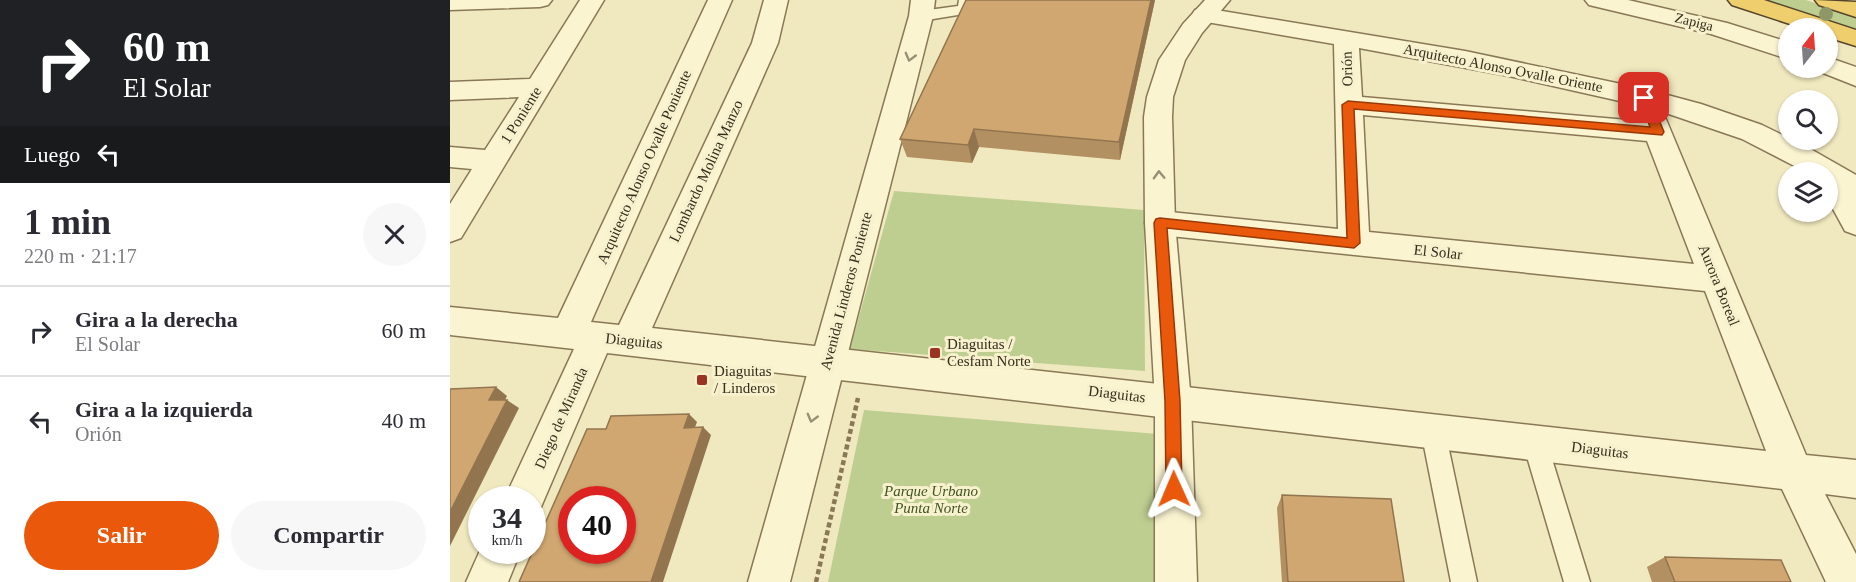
<!DOCTYPE html>
<html lang="es">
<head>
<meta charset="utf-8">
<style>
  :root { --surface:#fff; --page:#f7f7f7; --text:#2b2b33; --muted:#7c7c81; --line:#e1e1e2; --accent:#ea580c }
  body { margin:0; font-family:"Times New Roman",serif; background:var(--page); color:var(--text); height:100vh; display:flex; flex-direction:column; font-size:22px; white-space:nowrap }
  * { box-sizing:border-box; margin:0 }
  p { font-size:20px; color:var(--muted) }
  .icon { flex:none; width:33px; height:33px; fill:none; stroke:currentColor; stroke-width:2; stroke-linecap:round; stroke-linejoin:round }
  .map { position:relative; flex:1; overflow:hidden }
  .side { display:flex; flex-direction:column; background:var(--surface); width:450px }
  .side>* { flex:none }
  .hud { background:#202124; color:#fff; overflow:hidden }
  .needle { width:39px; rotate:17deg }
  .tools { position:absolute; left:1328px; top:18px; display:grid; gap:12px }
  .tools a { display:grid; place-items:center; width:60px; height:60px; border-radius:50%; background:var(--surface); box-shadow:0 2px 4px #0004; font-size:30px }
  .speed { position:absolute; left:18px; top:486px; display:flex; gap:12px; font-size:30px; font-weight:700; text-align:center }
  .speed>* { display:grid; place-content:center; width:78px; height:78px; border-radius:50%; background:var(--surface); box-shadow:0 2px 4px #0004; line-height:1 }
  .speed small { font-size:15px; font-weight:400 }
  .speed .limit { border:9px solid #d22; background:#fff; color:#111 }
  .pin { position:absolute; display:grid; place-items:center; width:51px; height:51px; color:#fff; margin:-26px; border-radius:12px; box-shadow:0 3px 9px #0006 }
  .me { position:absolute; width:66px; margin:-33px; rotate:359deg; stroke-linejoin:round; filter:drop-shadow(0 0 4px #0008) }
  .turn { display:flex; align-items:center; gap:21px; height:126px; padding:0 24px; font-size:27px }
  .turn .icon { width:78px; height:78px; stroke-width:2.5 }
  .turn b { display:block; font-size:42px; line-height:51px }
  .then { display:flex; align-items:center; height:57px; padding:0 24px; background:#0003; gap:12px; font-size:22px }
  .round { display:grid; place-items:center; flex:none; width:63px; height:63px; border-radius:32px; background:var(--page) }
  .headline { display:flex; align-items:center; justify-content:space-between; height:102px; padding:0 24px }
  h1 { font-size:36px; font-weight:700; line-height:45px }
  .button { display:flex; gap:12px; margin-top:auto; padding:12px 24px }
  .button a { flex:1; height:69px; border-radius:36px; background:var(--accent); color:#fff; font-size:24px; font-weight:700; line-height:69px; text-align:center }
  .button a+a { background:var(--page); color:var(--text) }
  ul { padding:0; list-style:none }
  li { display:flex; align-items:center; gap:18px; height:90px; padding:0 24px; border-top:2px solid var(--line) }
  li div { flex:1 }
  li b { display:block; font-size:22px }
  li em { font-style:normal }
  main { display:flex; flex:1; min-height:0 }
  .map>svg:first-child { display:block }
</style>
</head>
<body>
<main>
<section class="side">
<div class="hud">
<div class="turn"><svg class="icon" aria-label="right" viewBox="0 0 24 24"><path d="M7 20v-9h11M14 6l5 5-5 5"/></svg><div><b>60 m</b>El Solar</div></div>
<div class="then">Luego<svg class="icon" aria-label="left" viewBox="0 0 24 24"><path d="M17 20v-9H6M10 6l-5 5 5 5"/></svg></div>
</div>
<div class="headline"><div><h1>1 min</h1><p>220 m · 21:17</p></div><a class="round"><svg class="icon" aria-label="close" viewBox="0 0 24 24"><path d="M6 6l12 12M18 6L6 18"/></svg></a></div>
<ul>
<li><svg class="icon" aria-label="right" viewBox="0 0 24 24"><path d="M7 20v-9h11M14 6l5 5-5 5"/></svg><div><b>Gira a la derecha</b><p>El Solar</p></div><em>60 m</em></li>
<li><svg class="icon" aria-label="left" viewBox="0 0 24 24"><path d="M17 20v-9H6M10 6l-5 5 5 5"/></svg><div><b>Gira a la izquierda</b><p>Orión</p></div><em>40 m</em></li>
</ul>
<div class="button"><a>Salir</a><a>Compartir</a></div>
</section>
<div class="map">
<svg width="1406" height="582" viewBox="0 0 1406 582">
  <rect width="100%" height="100%" fill="#f0e8be"/>
  <path fill="#bece91" d="M 1312,0 L 1356,0 L 1406,17 L 1406,31 Z
    M 444,191 L 694,210 L 695,371 L 400,349 Z
    M 414,410 L 708,434 L 708,582 L 378,582 Z"/>
  <g fill="none" stroke-linecap="round" stroke-linejoin="round">
    <g stroke="#897856" stroke-width="3">
      <path id="service" d="M 509,0 L 525,0 L 520,13 L 471,21 L 463,16 L 471,11 L 508,6 Z
        M 983,420 L 991,423 L 995,431 L 1027,582 L 1001,582 L 971,431 L 975,423 Z
        M 1085,432 L 1093,435 L 1097,443 L 1140,582 L 1114,582 L 1073,443 L 1077,435 Z"/>
    </g>
    <g stroke="#897856" stroke-width="3">
      <path id="minor" d="M 0,0 L 102,0 L 98,5 L 90,7 L 0,10 Z
        M 130,0 L 154,0 L 11,238 L 0,242 L 0,204 L 22,169 L 0,167 L 0,147 L 35,150 L 69,97 L 0,100 L 0,82 L 80,79 Z
        M 258,0 L 282,0 L 141,322 L 169,325 L 302,43 L 314,0 L 338,0 L 328,43 L 202,328 L 1316,451 L 1255,291 L 710,235 L 699,231 L 695,223 L 699,215 L 710,211 L 888,229 L 884,44 L 745,20 L 742,15 L 745,10 L 754,8 L 1015,51 L 1195,89 L 1251,104 L 1312,125 L 1357,147 L 1406,175 L 1406,235 L 1395,231 L 1377,198 L 1377,172 L 1356,172 L 1292,139 L 1213,112 L 1356,455 L 1406,460 L 1406,498 L 1375,494 L 1406,554 L 1406,582 L 1376,582 L 1332,489 L 157,353 L 88,514 L 82,516 L 82,500 L 54,500 L 124,349 L 0,335 L 0,307 L 108,318 ZM 909,48 L 1059,76 L 1183,104 L 1189,121 L 912,97 ZM 913,115 L 1197,141 L 1244,264 L 919,232 Z
        M 1135,0 L 1178,0 L 1277,23 L 1338,42 L 1338,59 L 1261,34 L 1139,5 Z
        M 1377,57 L 1406,67 L 1406,86 L 1368,71 L 1366,68 L 1377,68 Z
        M 32,546 L 32,550 L 71,550 L 58,582 L 16,582 Z"/>
    </g>
    <g stroke="#897856" stroke-width="3">
      <path id="tertiary" d="M 461,0 L 485,0 L 483,16 L 340,582 L 298,582 L 459,16 Z
        M 755,0 L 780,0 L 752,33 L 735,60 L 723,97 L 722,117 L 725,223 L 741,401 L 747,582 L 705,582 L 705,401 L 695,223 L 694,117 L 697,97 L 709,60 L 733,24 Z"/>
    </g>
    <g stroke="#56452b" stroke-width="3">
      <path id="trunk" d="M 1278,0 L 1314,0 L 1406,30 L 1406,46 L 1377,37 L 1377,28 L 1352,28 L 1282,5 Z
        M 1365,0 L 1406,2 L 1406,17 L 1369,5 Z"/>
    </g>
    <path stroke="#897856" stroke-width="4.5" stroke-dasharray="5 3" stroke-linecap="butt" d="M 366,582 L 408,398"/>
    <use href="#service" fill="#fbf4d1" fill-rule="evenodd"/>
    <use href="#minor" fill="#fbf4d1" fill-rule="evenodd"/>
    <use href="#tertiary" fill="#fbf4d1" fill-rule="evenodd"/>
    <use href="#trunk" fill="#eece6d" fill-rule="evenodd"/>
  </g>
  <circle fill="#8f9768" cx="1376" cy="14" r="7"/>
  <path fill="#b39061" d="M 516,0 L 705,0 L 670,160 L 529,147 L 522,163 L 457,157 L 450,139 Z
    M 832,495 L 954,582 L 832,582 L 827,508 Z
    M 1215,557 L 1341,582 L 1202,582 L 1197,567 Z"/>
  <path fill="#92754f" d="M 701,0 L 705,0 L 670,160 L 669,142 Z
    M 524,129 L 529,147 L 522,163 L 518,145 Z
    M 46,387 L 57,396 L 51,408 L 39,400 Z
    M 57,400 L 69,408 L 0,546 L 0,512 Z
    M 239,414 L 247,422 L 242,435 L 234,428 Z
    M 253,427 L 261,435 L 213,582 L 201,582 Z"/>
  <path fill="#d0a771" stroke="#92754f" stroke-width="1.5" fill-rule="evenodd" d="M 516,0 L 701,0 L 669,142 L 524,129 L 518,145 L 450,139 Z
    M 46,387 L 39,400 L 57,400 L 0,512 L 0,389 Z
    M 239,414 L 234,428 L 253,427 L 201,582 L 69,582 L 137,429 L 156,429 L 161,416 ZM 122,500 L 172,500 L 172,550 L 122,550 Z
    M 832,495 L 941,499 L 954,582 L 838,582 Z
    M 1215,557 L 1331,560 L 1341,582 L 1225,582 Z"/>
  <defs><path id="oneway-chevron" d="M-2-3.5L2.5 0L-2 3.5" fill="none" stroke-width="1.6" stroke-linecap="round" stroke-linejoin="round" transform="scale(1.5)"/></defs>
  <g stroke="#999076">
    <use href="#oneway-chevron" transform="translate(460 57) rotate(105)"/>
    <use href="#oneway-chevron" transform="translate(709 175) rotate(-92)"/>
    <use href="#oneway-chevron" transform="translate(362 418) rotate(105)"/>
  </g>
  <path fill="#ea580c" stroke="#983908" stroke-width="1.5" d="M 1194,94 L 1200,98 L 1214,132 L 1212,135 L 904,109 L 910,243 L 904,248 L 717,228 L 730,401 L 732,489 L 730,495 L 724,497 L 718,495 L 716,489 L 715,401 L 704,223 L 706,219 L 710,218 L 897,238 L 892,105 L 898,101 L 1200,127 L 1189,98 Z"/>
  <g fill="#9b3323" stroke="#f7f1ce" stroke-width="2">
    <rect x="479" y="347" width="12" height="12" rx="3"/>
    <rect x="246" y="374" width="12" height="12" rx="3"/>
  </g>
  <g text-anchor="middle" dominant-baseline="central" stroke-width="6" stroke-linejoin="round" paint-order="stroke">
    <g font-size="14" fill="#372d1b" stroke="#f7f1ce">
      <text transform="translate(1244 22) rotate(14)">Zapiga</text>
    </g>
    <g font-size="15" fill="#372d1b" stroke="#f7f1ce">
      <text transform="translate(1053 68) rotate(11)">Arquitecto Alonso Ovalle Oriente</text>
      <text transform="translate(897 69) rotate(-92)">Orión</text>
      <text transform="translate(71 115) rotate(-58)">1 Poniente</text>
      <text transform="translate(194 167) rotate(-66)">Arquitecto Alonso Ovalle Poniente</text>
      <text transform="translate(256 171) rotate(-65)">Lombardo Molina Manzo</text>
      <text transform="translate(988 252) rotate(6)">El Solar</text>
      <text transform="translate(1269 285) rotate(68)">Aurora Boreal</text>
      <text transform="translate(396 291) rotate(-75)">Avenida Linderos Poniente</text>
      <text transform="translate(184 341) rotate(6)">Diaguitas</text>
      <text transform="translate(667 394) rotate(7)">Diaguitas</text>
      <text transform="translate(111 418) rotate(-66)">Diego de Miranda</text>
      <text transform="translate(1150 450) rotate(7)">Diaguitas</text>
    </g>
    <g font-size="15" fill="#372d1b" stroke="#f7f1ce" text-anchor="start">
      <text x="497" y="344">Diaguitas /<tspan x="497" dy="17">Cesfam Norte</tspan></text>
      <text x="264" y="371">Diaguitas<tspan x="264" dy="17">/ Linderos</tspan></text>
    </g>
    <g font-size="15" font-style="italic" fill="#405521" stroke="#f7f1ce">
      <text x="481" y="491">Parque Urbano<tspan x="481" dy="17">Punta Norte</tspan></text>
    </g>
  </g>
</svg>
<div class="tools">
<a><svg class="needle" viewBox="-14 -14 28 28"><path d="M0-13l5 13h-10z" fill="#e53935"/><path d="M0 13l5-13h-10z" fill="#7c7c81"/></svg></a>
<a><svg class="icon" aria-label="search" viewBox="0 0 24 24"><circle cx="10" cy="10" r="6"/><path d="M15 15l6 6"/></svg></a>
<a><svg class="icon" aria-label="layers" viewBox="0 0 24 24"><path d="M12 4l9 5-9 5-9-5zM3 14l9 5 9-5"/></svg></a>
</div>
<div class="speed"><div>34<small>km/h</small></div><div class="limit">40</div></div>
<div class="pin" style="left:1194px;top:98px;background:#d93025"><svg class="icon" aria-label="arrive" viewBox="0 0 24 24"><path d="M6 21V4h12l-3 4 3 4H6"/></svg></div>
<svg class="me" style="left:724px;top:489px" viewBox="-20 -20 40 40"><path d="M0-17L14 15 0 8-14 15z" fill="#ea580c" stroke="#fff" stroke-width="4"/></svg>
</div>
</main>
</body>
</html>
